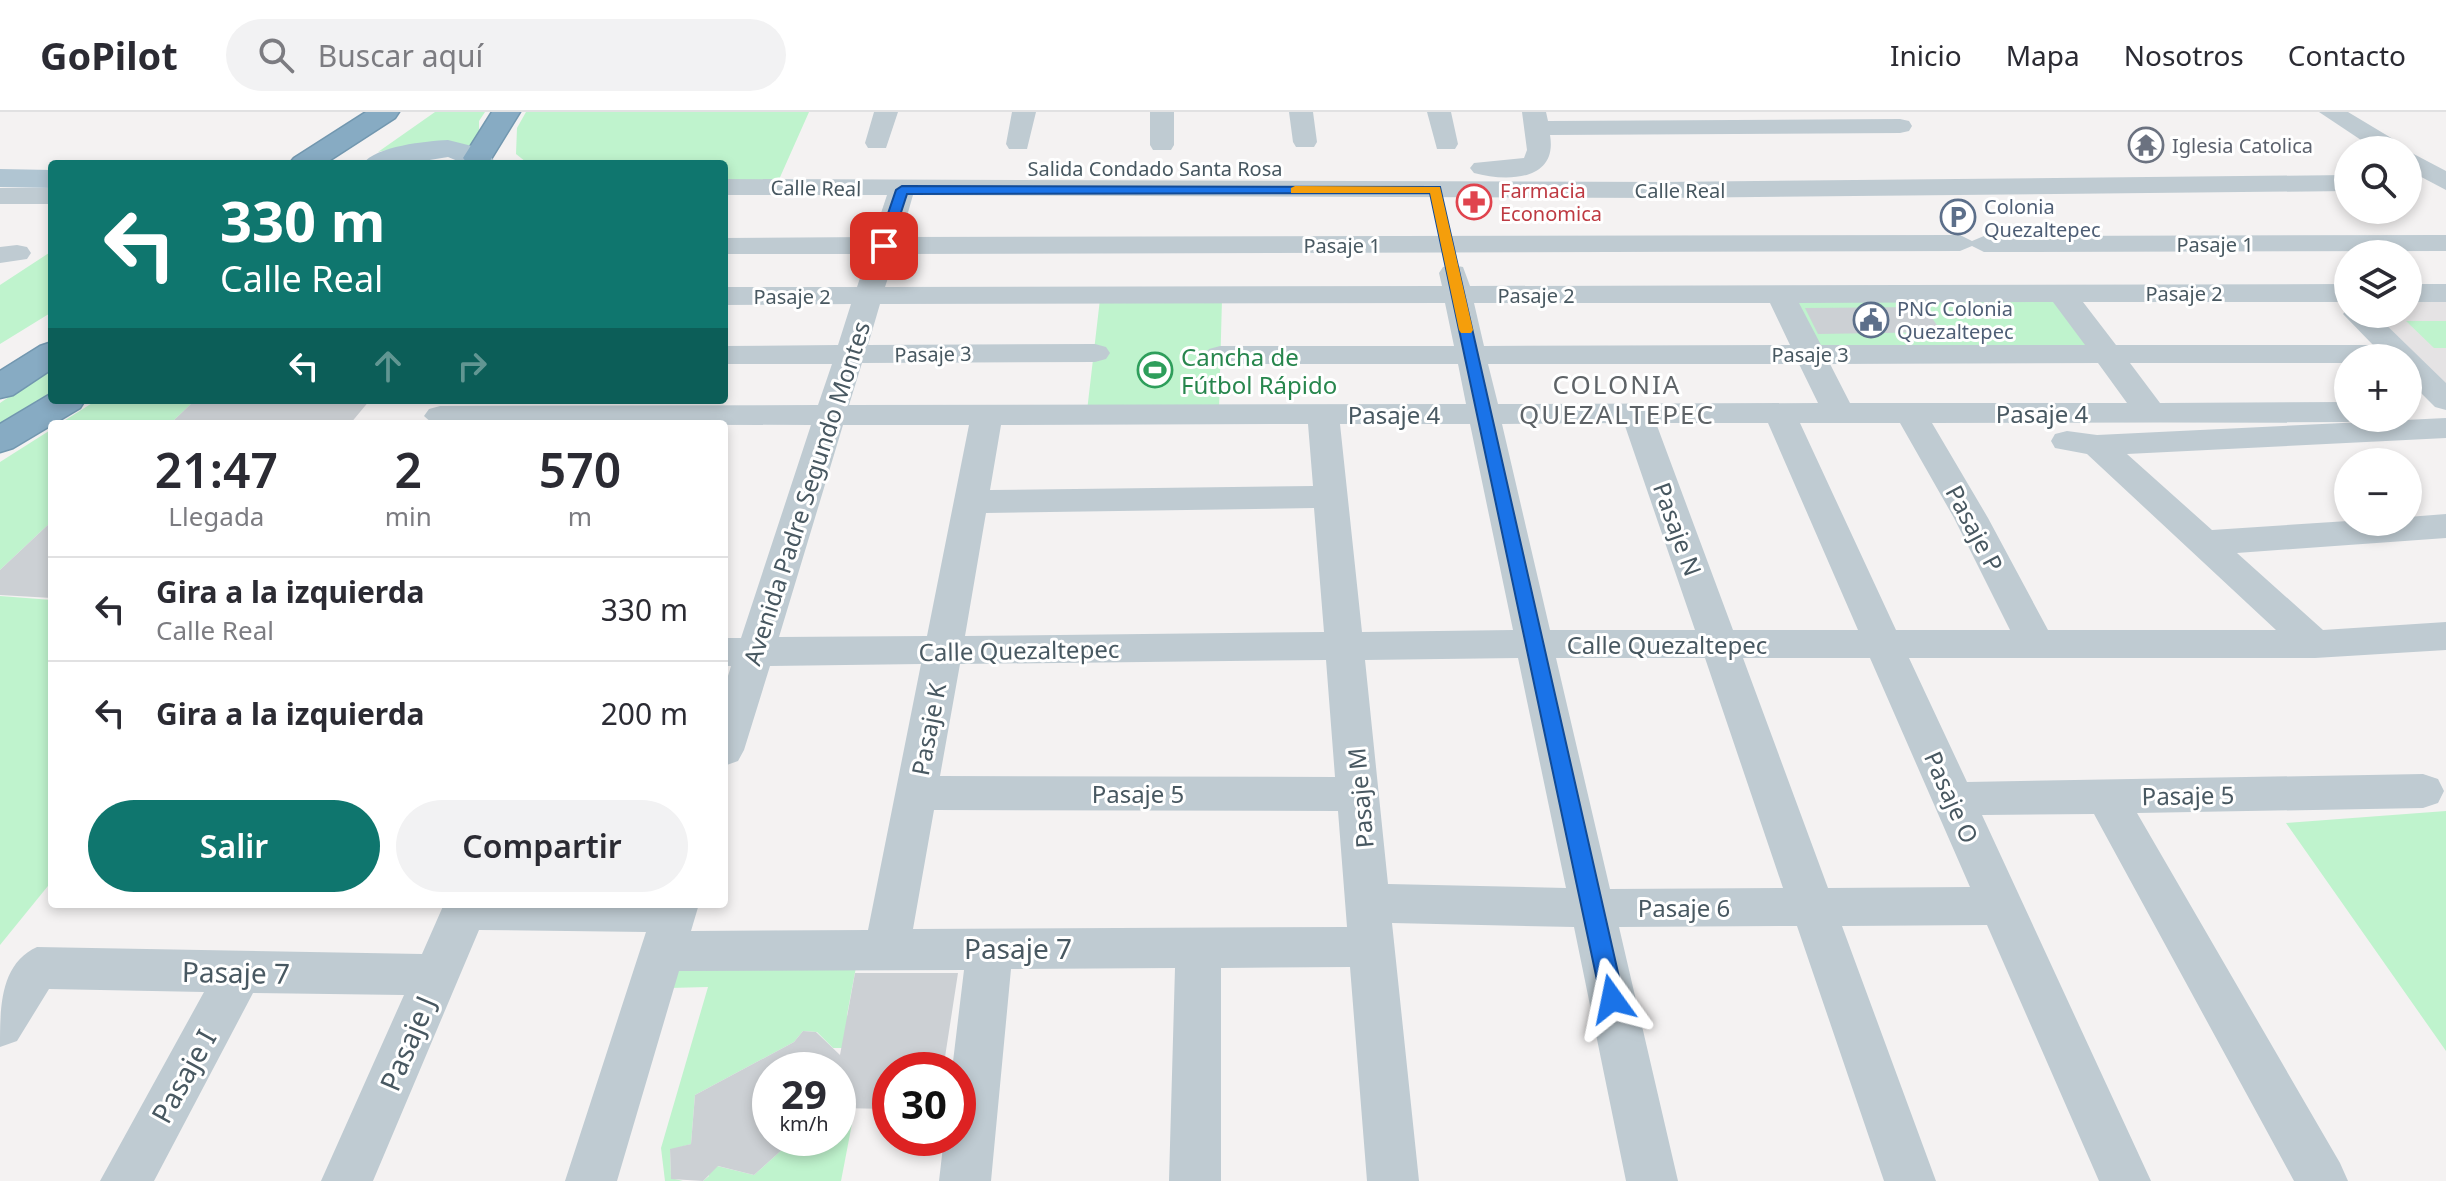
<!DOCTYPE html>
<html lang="es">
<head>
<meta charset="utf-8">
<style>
  :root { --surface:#fff; --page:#f2f2f3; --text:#2b2b33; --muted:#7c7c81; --line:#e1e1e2; --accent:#0f766e }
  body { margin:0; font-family:"Noto Sans",sans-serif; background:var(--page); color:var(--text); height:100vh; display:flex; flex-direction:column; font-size:30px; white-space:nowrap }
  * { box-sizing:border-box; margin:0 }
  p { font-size:26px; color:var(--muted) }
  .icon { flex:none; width:44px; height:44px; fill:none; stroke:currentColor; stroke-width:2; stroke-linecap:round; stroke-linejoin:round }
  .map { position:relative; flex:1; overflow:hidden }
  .sheet { position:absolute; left:48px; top:308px; width:680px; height:488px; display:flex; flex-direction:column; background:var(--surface); border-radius:8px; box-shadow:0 4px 12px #0003 }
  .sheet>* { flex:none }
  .banner { position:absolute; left:48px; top:48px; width:680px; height:244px; border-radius:8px; box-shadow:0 4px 12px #0003; background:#0f766e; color:#fff; overflow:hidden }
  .controls { position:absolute; left:2334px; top:24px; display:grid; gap:16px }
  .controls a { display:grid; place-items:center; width:88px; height:88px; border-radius:50%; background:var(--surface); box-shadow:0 4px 12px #0003; font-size:40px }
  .speed { position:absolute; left:752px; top:940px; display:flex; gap:16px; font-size:40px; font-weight:700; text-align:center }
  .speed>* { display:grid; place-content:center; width:104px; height:104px; border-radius:50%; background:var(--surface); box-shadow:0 4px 12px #0003; line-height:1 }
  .speed small { font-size:20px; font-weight:400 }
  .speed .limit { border:12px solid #d22; background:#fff; color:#111 }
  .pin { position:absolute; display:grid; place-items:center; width:68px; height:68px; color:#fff; margin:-34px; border-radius:16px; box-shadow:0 4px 12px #0006 }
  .me { position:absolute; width:88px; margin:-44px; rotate:348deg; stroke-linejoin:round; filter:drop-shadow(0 0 6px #0008) }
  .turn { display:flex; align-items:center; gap:28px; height:168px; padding:0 40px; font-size:36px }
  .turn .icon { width:104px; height:104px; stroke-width:2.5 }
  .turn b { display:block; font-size:56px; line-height:68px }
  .lanes { display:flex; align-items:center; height:76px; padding:0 40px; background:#0003; justify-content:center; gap:40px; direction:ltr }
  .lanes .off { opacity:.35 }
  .eta { display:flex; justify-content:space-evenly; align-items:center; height:136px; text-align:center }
  .eta b { font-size:48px; font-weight:600; line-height:56px }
  .button { display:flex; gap:16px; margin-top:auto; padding:16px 40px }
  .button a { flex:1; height:92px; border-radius:48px; background:var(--accent); color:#fff; font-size:32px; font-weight:600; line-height:92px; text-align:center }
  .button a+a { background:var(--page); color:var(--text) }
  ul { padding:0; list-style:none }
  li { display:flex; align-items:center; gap:24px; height:104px; padding:0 40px; border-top:2px solid var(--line) }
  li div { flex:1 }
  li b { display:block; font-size:30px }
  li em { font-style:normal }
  header { display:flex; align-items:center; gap:48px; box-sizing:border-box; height:112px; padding:0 40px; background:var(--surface); border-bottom:2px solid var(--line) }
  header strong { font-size:38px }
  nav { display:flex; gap:44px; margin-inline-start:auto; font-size:28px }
  .search { width:560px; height:72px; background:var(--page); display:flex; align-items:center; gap:20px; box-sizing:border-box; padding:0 28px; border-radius:44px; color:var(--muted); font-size:30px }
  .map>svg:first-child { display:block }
</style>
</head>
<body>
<header>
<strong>GoPilot</strong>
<div class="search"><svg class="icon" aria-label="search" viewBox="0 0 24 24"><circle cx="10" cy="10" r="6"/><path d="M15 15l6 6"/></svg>Buscar aquí</div>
<nav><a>Inicio</a><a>Mapa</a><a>Nosotros</a><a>Contacto</a></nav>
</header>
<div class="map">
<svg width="2446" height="1069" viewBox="0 0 2446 1069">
  <rect width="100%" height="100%" fill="#f4f2f2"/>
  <path fill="#e5e3e4" d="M 2408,184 L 2446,184 L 2446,282 L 2365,202 L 2408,202 Z"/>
  <path fill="#bff3cd" d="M 435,0 L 485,0 L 479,9 L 479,36 L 420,31 L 378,40 Z
    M 526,0 L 809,0 L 777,72 L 724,72 L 724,52 L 526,50 L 516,42 L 517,16 Z
    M 52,139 L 52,200 L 0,232 L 0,173 Z
    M 2059,184 L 2097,238 L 1815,239 L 1787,185 Z
    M 1100,187 L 1222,187 L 1219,298 L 1087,299 Z
    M 2406,209 L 2446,209 L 2446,236 L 2434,236 Z
    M 52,256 L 52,288 L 0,319 L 0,291 Z
    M 97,288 L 195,288 L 170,312 L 59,312 Z
    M 52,317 L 52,409 L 0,458 L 0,350 Z
    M 0,484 L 52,488 L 52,769 L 0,833 Z
    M 2446,699 L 2446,939 L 2286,711 Z
    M 677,848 L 857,850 L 847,903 L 853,936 L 833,936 L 817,920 L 803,919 L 794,930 L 695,983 L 691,1032 L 670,1038 L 671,1066 L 683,1069 L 665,1069 L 661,1036 L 708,875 L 669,876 Z
    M 838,996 L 855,996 L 841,1069 L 703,1069 L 709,1064 L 705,1051 L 754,1063 L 795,1026 L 838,1026 Z"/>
  <path fill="#ccd0d4" d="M 1924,195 L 1942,220 L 1818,222 L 1805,196 Z
    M 195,288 L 370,288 L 350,312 L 170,312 Z
    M 52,409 L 52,486 L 0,483 L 0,458 Z
    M 855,861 L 958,861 L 943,958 L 890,958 L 890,997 L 838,996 L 838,958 L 770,958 L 770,1026 L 795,1026 L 754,1063 L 718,1054 L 703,1069 L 671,1067 L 670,1037 L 691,1032 L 695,983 L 794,930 L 803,919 L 816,920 L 840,943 Z"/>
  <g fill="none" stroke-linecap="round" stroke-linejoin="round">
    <g stroke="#7297af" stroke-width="3">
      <path id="highway" d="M 366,0 L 399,0 L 395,6 L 324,52 L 289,52 L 294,46 Z
        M 492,0 L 520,0 L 488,52 L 468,52 L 463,46 Z
        M 52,230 L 52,257 L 13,283 L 0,286 L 0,259 L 40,234 Z
        M 52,281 L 52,288 L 85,288 L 80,296 L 13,336 L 0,340 L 0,312 Z"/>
    </g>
    <path fill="#bfcbd2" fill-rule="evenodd" d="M 874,0 L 898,0 L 886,36 L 868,36 L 865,31 Z
      M 1012,0 L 1036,0 L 1027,37 L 1009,37 L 1006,32 Z
      M 1150,0 L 1174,0 L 1174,33 L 1171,38 L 1153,38 L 1150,33 Z
      M 1289,0 L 1313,0 L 1317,30 L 1314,35 L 1296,35 L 1293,30 Z
      M 1427,0 L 1451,0 L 1458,32 L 1455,37 L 1437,37 Z
      M 1522,0 L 1546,0 L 1548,9 L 1900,7 L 1909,9 L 1912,14 L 1909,19 L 1900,21 L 1550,23 C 1558,69 1507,70 1474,61 L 1470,56 L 1474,51 L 1524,46 L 1527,38 Z
      M 2319,0 L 2348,0 L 2403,33 L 2407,38 L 2376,38 Z
      M 2408,39 L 2446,59 L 2446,78 L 2408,58 Z
      M 2348,63 L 2348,79 L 1663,86 L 913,83 L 901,125 L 1960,123 L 1972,129 L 1984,124 L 2446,123 L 2446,139 L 1984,140 L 1972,134 L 1960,139 L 896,142 L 885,175 L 1442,174 L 1439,161 L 1443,155 L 1453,153 L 1463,155 L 1470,174 L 2348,172 L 2348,190 L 2083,190 L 2116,233 L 2373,233 L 2343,202 L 2348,196 L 2348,202 L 2375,202 L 2446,271 L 2446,298 L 2435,295 L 2408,268 L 2408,246 L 2348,246 L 2348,251 L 2130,251 L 2160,291 L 2348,290 L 2348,306 L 2360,306 L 2348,310 L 1932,311 L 1988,406 L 2048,518 L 2276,518 L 2087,342 L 2055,336 L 2051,329 L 2055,322 L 2067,319 L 2097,323 L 2446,306 L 2446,326 L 2127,342 L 2212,418 L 2348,409 L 2408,410 L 2408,405 L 2446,402 L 2446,426 L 2237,441 L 2323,518 L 2446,510 L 2446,538 L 2315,546 L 1909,546 L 1967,670 L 2423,662 L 2438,667 L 2444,679 L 2438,691 L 2423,696 L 2137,701 L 2340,1051 L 2348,1069 L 2294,1069 L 2094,702 L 1982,703 L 2151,1069 L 2099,1069 L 1987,813 L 1842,814 L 1936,1069 L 1884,1069 L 1797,814 L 1619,815 L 1678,1069 L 1626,1069 L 1574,815 L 1392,811 L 1419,1069 L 1367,1069 L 1350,855 L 1221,856 L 1221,1069 L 1169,1069 L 1175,856 L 1011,857 L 991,1069 L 939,1069 L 944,1026 L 958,1026 L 958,958 L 952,958 L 964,858 L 679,859 L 617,1069 L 565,1069 L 646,820 L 479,818 L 373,1069 L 321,1069 L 404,883 L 253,881 L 154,1069 L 100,1069 L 204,880 L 49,877 L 17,929 L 0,935 C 0,895 0,852 37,835 L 422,842 L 444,792 L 699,792 L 691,819 L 868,818 L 921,552 L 770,554 L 744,638 L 738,649 L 724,654 L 724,577 L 731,554 L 724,554 L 724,526 L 741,526 L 811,313 L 433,312 L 424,304 L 429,297 L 440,294 L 818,293 L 832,252 L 724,252 L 724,234 L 838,233 L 851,192 L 724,193 L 724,175 L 857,175 L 868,142 L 724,142 L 724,126 L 873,125 L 887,83 L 724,83 L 724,67 L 1663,70 ZM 2053,190 L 2085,233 L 1821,233 L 1799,191 ZM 1445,191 L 1454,234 L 1220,234 L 1209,237 L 1205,243 L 1209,249 L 1220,252 L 1458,252 L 1466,292 L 849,293 L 862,251 L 1095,250 L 1106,247 L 1110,241 L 1106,235 L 1095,232 L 868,233 L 880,192 ZM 1474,191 L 1770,191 L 1790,233 L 1484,234 ZM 2098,251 L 2127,291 L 1850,291 L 1830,252 ZM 1488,252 L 1799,252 L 1818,291 L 1498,292 ZM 1624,311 L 1695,518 L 1550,518 L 1502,312 ZM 1656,311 L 1768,311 L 1858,518 L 1733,518 ZM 1800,311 L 1900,311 L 1954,406 L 2010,518 L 1896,518 ZM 1308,312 L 1313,374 L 990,378 L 1001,313 ZM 1340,312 L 1470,312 L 1513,518 L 1362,520 ZM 843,313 L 969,313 L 927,524 L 779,525 ZM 1314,396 L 1324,520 L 965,524 L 986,401 ZM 1518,546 L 1566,776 L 1388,772 L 1365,548 ZM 1556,546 L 1705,546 L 1783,776 L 1610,777 ZM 1743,546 L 1870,546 L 1970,775 L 1828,776 ZM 1326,548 L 1335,665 L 940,664 L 960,552 ZM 934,698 L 1338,699 L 1347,815 L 913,817 Z
      M 0,76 L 52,76 L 52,92 L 0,92 Z
      M 17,133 L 27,135 L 31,141 L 27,147 L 0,151 L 0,135 Z
      M 2408,172 L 2446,172 L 2446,190 L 2408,190 Z"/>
    <path fill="#b0c5d2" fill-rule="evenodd" d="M 448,28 L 484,37 L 497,52 L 465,52 L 448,45 L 405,52 L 363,52 C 375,34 427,29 448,28 Z
      M 0,57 L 52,58 L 52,76 L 0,75 Z"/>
    <use href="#highway" fill="#87abc3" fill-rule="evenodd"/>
  </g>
  <path fill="#1a73e8" stroke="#114b97" stroke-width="2" d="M 902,74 L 1440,75 L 1624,887 L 1620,894 L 1612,897 L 1604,894 L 1601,887 L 1430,81 L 907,82 L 890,134 L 879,136 L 877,134 L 896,78 Z"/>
  <path fill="#f59e0b" d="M 1295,74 L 1440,75 L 1473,218 L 1471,221 L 1461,221 L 1459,218 L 1430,81 L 1291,81 L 1291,76 Z"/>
  <defs>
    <g id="temple-ring" transform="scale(1.8)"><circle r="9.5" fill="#fff" stroke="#6b7280" stroke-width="1.5"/><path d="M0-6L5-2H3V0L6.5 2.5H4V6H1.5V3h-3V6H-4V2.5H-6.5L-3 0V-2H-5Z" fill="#6b7280"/></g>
    <g id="pharmacy-ring" transform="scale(1.8)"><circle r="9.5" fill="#fff" stroke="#e0444e" stroke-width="1.5"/><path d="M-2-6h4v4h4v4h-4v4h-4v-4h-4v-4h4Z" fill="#e0444e"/></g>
    <g id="parking-ring" transform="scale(1.8)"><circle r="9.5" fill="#fff" stroke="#5c6f8a" stroke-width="1.5"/><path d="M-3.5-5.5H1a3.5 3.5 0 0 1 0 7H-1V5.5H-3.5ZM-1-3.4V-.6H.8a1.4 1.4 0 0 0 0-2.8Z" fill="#5c6f8a"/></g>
    <g id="civic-ring" transform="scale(1.8)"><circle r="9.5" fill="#fff" stroke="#5c6f8a" stroke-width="1.5"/><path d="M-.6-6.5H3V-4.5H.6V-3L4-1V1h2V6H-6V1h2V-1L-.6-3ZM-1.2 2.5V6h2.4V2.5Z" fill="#5c6f8a"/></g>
    <g id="stadium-ring" transform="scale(1.8)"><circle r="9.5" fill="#fff" stroke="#2e9e5b" stroke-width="1.5"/><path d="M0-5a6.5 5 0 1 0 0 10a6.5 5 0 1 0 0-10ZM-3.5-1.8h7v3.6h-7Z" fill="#2e9e5b"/></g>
  </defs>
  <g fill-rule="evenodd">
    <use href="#temple-ring" x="2146" y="33"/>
    <use href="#pharmacy-ring" x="1474" y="90"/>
    <use href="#parking-ring" x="1958" y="105"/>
    <use href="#civic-ring" x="1871" y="208"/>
    <use href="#stadium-ring" x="1155" y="258"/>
  </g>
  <g text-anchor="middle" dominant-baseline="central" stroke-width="6" stroke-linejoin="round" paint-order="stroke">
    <g font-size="20" fill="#5b616d" stroke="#fff" text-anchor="start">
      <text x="2172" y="33">Iglesia Catolica</text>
    </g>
    <g font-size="20" fill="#485861" stroke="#fff">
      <text x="1155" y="56">Salida Condado Santa Rosa</text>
      <text transform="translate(816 76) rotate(1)">Calle Real</text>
      <text x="1680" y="78">Calle Real</text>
      <text x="2215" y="132">Pasaje 1</text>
      <text x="1342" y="133">Pasaje 1</text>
      <text x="2184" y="181">Pasaje 2</text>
      <text x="1536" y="183">Pasaje 2</text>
      <text x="792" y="184">Pasaje 2</text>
      <text transform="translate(933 242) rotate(-1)">Pasaje 3</text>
      <text x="1810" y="242">Pasaje 3</text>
    </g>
    <g font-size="20" fill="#be3a42" stroke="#fff" text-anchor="start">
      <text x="1500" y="78">Farmacia<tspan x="1500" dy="23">Economica</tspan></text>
    </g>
    <g font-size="20" fill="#4e5e75" stroke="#fff" text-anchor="start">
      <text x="1984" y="94">Colonia<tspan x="1984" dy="23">Quezaltepec</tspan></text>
      <text x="1897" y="196">PNC Colonia<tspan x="1897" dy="23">Quezaltepec</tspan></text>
    </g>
    <g font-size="24" fill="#27864d" stroke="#fff" text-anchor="start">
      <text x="1181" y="244">Cancha de<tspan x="1181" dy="28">Fútbol Rápido</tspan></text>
    </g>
    <g font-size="24" fill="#485861" stroke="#fff">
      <text x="2042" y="301">Pasaje 4</text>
      <text x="1394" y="302">Pasaje 4</text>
      <text transform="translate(806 381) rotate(-72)">Avenida Padre Segundo Montes</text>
      <text transform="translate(1975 416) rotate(62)">Pasaje P</text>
      <text transform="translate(1678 417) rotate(70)">Pasaje N</text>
      <text x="1667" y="532">Calle Quezaltepec</text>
      <text transform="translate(1019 538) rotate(-1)">Calle Quezaltepec</text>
      <text transform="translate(928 617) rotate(-79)">Pasaje K</text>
      <text x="1138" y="681">Pasaje 5</text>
      <text transform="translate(2188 683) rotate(-1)">Pasaje 5</text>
      <text transform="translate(1952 685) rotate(66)">Pasaje O</text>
      <text transform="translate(1360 686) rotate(-95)">Pasaje M</text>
      <text x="1684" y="795">Pasaje 6</text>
    </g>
    <g font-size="26" letter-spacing="2" fill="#5e6367" stroke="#fff">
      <text x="1617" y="272">COLONIA<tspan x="1617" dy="30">QUEZALTEPEC</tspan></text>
    </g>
    <g font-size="28" fill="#485861" stroke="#fff">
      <text x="1018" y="836">Pasaje 7</text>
      <text transform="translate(236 860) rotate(1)">Pasaje 7</text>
      <text transform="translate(407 931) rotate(-67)">Pasaje J</text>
      <text transform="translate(183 964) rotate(-61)">Pasaje I</text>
    </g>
  </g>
</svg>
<div class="controls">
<a><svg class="icon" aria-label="search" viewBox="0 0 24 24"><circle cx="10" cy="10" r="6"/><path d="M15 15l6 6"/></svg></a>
<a><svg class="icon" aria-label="layers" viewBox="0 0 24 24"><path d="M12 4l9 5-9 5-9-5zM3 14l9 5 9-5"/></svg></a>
<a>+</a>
<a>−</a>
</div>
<div class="speed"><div>29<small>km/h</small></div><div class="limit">30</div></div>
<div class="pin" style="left:884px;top:134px;background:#d93025"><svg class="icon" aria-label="arrive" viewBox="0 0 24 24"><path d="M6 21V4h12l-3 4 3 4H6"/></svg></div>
<svg class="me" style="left:1612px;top:887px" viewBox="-20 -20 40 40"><path d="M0-17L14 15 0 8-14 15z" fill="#1a73e8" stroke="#fff" stroke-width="4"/></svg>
<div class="banner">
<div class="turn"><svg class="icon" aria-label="left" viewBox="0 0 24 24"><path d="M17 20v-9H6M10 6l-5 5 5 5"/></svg><div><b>330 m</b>Calle Real</div></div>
<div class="lanes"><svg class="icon" aria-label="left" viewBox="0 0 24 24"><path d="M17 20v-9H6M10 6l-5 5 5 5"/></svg><svg class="icon off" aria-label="ahead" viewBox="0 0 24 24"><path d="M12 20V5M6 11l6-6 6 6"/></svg><svg class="icon off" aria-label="right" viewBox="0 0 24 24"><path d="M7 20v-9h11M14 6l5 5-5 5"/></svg></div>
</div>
<section class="sheet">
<div class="eta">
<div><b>21:47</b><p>Llegada</p></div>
<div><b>2</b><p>min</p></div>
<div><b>570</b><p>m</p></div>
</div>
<ul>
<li><svg class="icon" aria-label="left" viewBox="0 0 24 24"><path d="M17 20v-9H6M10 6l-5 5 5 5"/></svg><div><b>Gira a la izquierda</b><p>Calle Real</p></div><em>330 m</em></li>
<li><svg class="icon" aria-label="left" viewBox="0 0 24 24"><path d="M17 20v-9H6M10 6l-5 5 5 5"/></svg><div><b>Gira a la izquierda</b></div><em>200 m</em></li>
</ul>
<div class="button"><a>Salir</a><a>Compartir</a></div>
</section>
</div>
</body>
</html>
